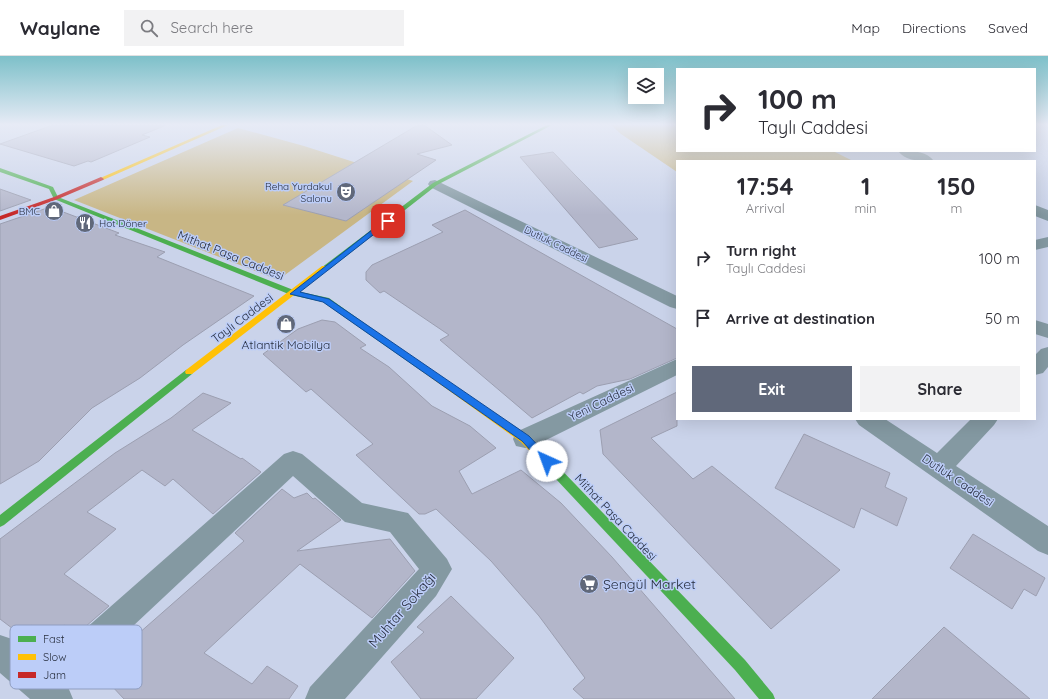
<!DOCTYPE html>
<html lang="en">
<head>
<meta charset="utf-8">
<style>
  :root { --surface:#fff; --page:#f2f2f3; --text:#2b2b33; --muted:#7c7c81; --line:#e1e1e2; --accent:#60687a }
  body { margin:0; font-family:Quicksand,sans-serif; background:var(--page); color:var(--text); height:100vh; display:flex; flex-direction:column; font-size:15px; white-space:nowrap }
  * { box-sizing:border-box; margin:0 }
  p { font-size:13px; color:var(--muted) }
  .icon { flex:none; width:22px; height:22px; fill:none; stroke:currentColor; stroke-width:2; stroke-linecap:round; stroke-linejoin:round }
  .map { position:relative; flex:1; overflow:hidden }
  .drawer { position:absolute; left:676px; top:104px; width:360px; height:260px; display:flex; flex-direction:column; background:var(--surface); border-radius:0px; box-shadow:0 4px 16px #0002 }
  .drawer>* { flex:none }
  .guide { position:absolute; left:676px; top:12px; width:360px; height:84px; border-radius:0px; box-shadow:0 4px 16px #0002; background:#fff; color:var(--text); overflow:hidden }
  .controls { position:absolute; left:628px; top:12px; display:grid; gap:8px }
  .controls a { display:grid; place-items:center; width:36px; height:36px; border-radius:0px; background:var(--surface); box-shadow:0 4px 16px #0002; font-size:20px }
  .pin { position:absolute; display:grid; place-items:center; width:34px; height:34px; color:#fff; margin:-17px; border-radius:8px; box-shadow:0 2px 6px #0006 }
  .me { position:absolute; width:44px; margin:-22px; rotate:317deg; stroke-linejoin:round; filter:drop-shadow(0 0 3px #0008) }
  .turn { display:flex; align-items:center; gap:14px; height:84px; padding:0 16px; font-size:18px }
  .turn .icon { width:52px; height:52px; stroke-width:2.5 }
  .turn b { display:block; font-size:28px; line-height:34px }
  .eta { display:flex; justify-content:space-evenly; align-items:center; height:68px; text-align:center }
  .eta b { font-size:24px; font-weight:700; line-height:28px }
  .button { display:flex; gap:8px; margin-top:auto; padding:8px 16px }
  .button a { flex:1; height:46px; border-radius:0px; background:var(--accent); color:#fff; font-size:16px; font-weight:700; line-height:46px; text-align:center }
  .button a+a { background:var(--page); color:var(--text) }
  ul { padding:0; list-style:none }
  li { display:flex; align-items:center; gap:12px; height:60px; padding:0 16px }
  li div { flex:1 }
  li b { display:block; font-size:15px }
  li em { font-style:normal }
  header { display:flex; align-items:center; gap:24px; box-sizing:border-box; height:56px; padding:0 20px; background:var(--surface); border-bottom:1px solid var(--line) }
  header strong { font-size:19px }
  nav { display:flex; gap:22px; margin-inline-start:auto; font-size:14px }
  .search { width:280px; height:36px; background:var(--page); display:flex; align-items:center; gap:10px; box-sizing:border-box; padding:0 14px; border-radius:0px; color:var(--muted); font-size:15px }
  .map>svg:first-child { display:block }
</style>
</head>
<body>
<header>
<strong>Waylane</strong>
<div class="search"><svg class="icon" aria-label="search" viewBox="0 0 24 24"><circle cx="10" cy="10" r="6"/><path d="M15 15l6 6"/></svg>Search here</div>
<nav><a>Map</a><a>Directions</a><a>Saved</a></nav>
</header>
<div class="map">
<svg width="1048" height="643" viewBox="0 0 1048 643">
  <rect width="100%" height="100%" fill="#cad3ea"/>
  <path fill="#c8b685" d="M 611,69 L 677,69 L 677,95 L 833,95 L 853,105 L 677,105 L 677,116 L 621,78 Z
    M 238,72 L 304,90 L 413,125 L 278,224 L 74,144 Z"/>
  <path fill="#b3b6ca" stroke="#9c9fb1" d="M 53,69 L 164,69 L 164,70 L 142,79 L 150,81 L 91,106 L 88,105 L 74,110 L 0,88 Z
    M 424,69 L 452,89 L 417,98 L 436,104 L 346,165 L 283,149 L 416,70 Z
    M 553,96 L 575,119 L 638,183 L 599,192 L 520,101 Z
    M 0,133 L 31,144 L 0,155 Z
    M 50,151 L 119,177 L 115,179 L 165,196 L 157,201 L 254,240 L 183,289 L 140,322 L 92,352 L 39,405 L 0,428 L 0,168 Z
    M 465,154 L 677,273 L 677,302 L 630,323 L 597,330 L 583,338 L 580,336 L 532,362 L 440,284 L 449,279 L 384,235 L 380,237 L 366,224 L 366,216 L 372,209 L 443,176 L 432,169 Z
    M 322,264 L 335,266 L 366,289 L 360,292 L 389,311 L 432,350 L 470,370 L 496,392 L 459,415 L 472,438 L 521,414 L 561,447 L 612,501 L 735,643 L 584,643 L 573,633 L 585,622 L 539,560 L 491,505 L 436,453 L 425,458 L 419,458 L 356,399 L 373,388 L 311,333 L 306,336 L 263,298 L 298,273 Z
    M 677,336 L 677,370 L 651,382 L 693,423 L 712,410 L 840,514 L 771,573 L 603,398 L 600,374 Z
    M 203,337 L 231,347 L 192,374 L 241,403 L 242,402 L 261,416 L 213,458 L 173,423 L 165,430 L 142,414 L 87,456 L 116,473 L 64,518 L 109,550 L 77,578 L 64,569 L 49,583 L 31,569 L 21,579 L 0,563 L 0,483 L 115,397 L 171,362 Z
    M 804,378 L 890,417 L 885,431 L 907,442 L 897,470 L 861,452 L 854,472 L 775,432 Z
    M 282,433 L 294,442 L 307,437 L 313,443 L 315,442 L 341,464 L 297,495 L 390,483 L 415,515 L 372,562 L 300,508 L 204,597 L 252,628 L 267,610 L 298,630 L 289,643 L 124,643 L 97,614 L 244,485 L 235,477 Z
    M 973,478 L 1045,522 L 1036,540 L 1024,533 L 1012,553 L 950,512 Z
    M 451,540 L 514,602 L 476,643 L 421,643 L 391,606 L 424,576 L 417,571 Z
    M 944,571 L 1030,643 L 872,643 Z"/>
  <g fill="none" stroke-linecap="round" stroke-linejoin="round">
    <path fill="#8499a2" fill-rule="evenodd" d="M 898,95 C 910,95 926,94 934,105 C 922,105 906,106 898,95 Z
      M 435,124 L 677,240 L 677,253 L 670,251 L 430,131 L 428,128 L 430,125 Z
      M 1035,149 L 1048,154 L 1048,165 L 1035,160 Z
      M 1048,181 L 1048,191 L 1035,194 L 1035,184 Z
      M 1035,264 L 1048,268 L 1048,282 L 1035,278 Z
      M 1048,291 L 1048,311 L 1043,317 L 1035,319 L 1035,299 L 1041,293 Z
      M 677,303 L 677,319 L 534,390 L 525,392 L 516,390 L 513,383 L 516,376 Z
      M 855,363 L 885,363 L 937,397 L 971,363 L 998,363 L 994,369 L 956,410 L 1048,470 L 1048,499 L 1038,495 L 859,369 Z
      M 293,395 L 302,398 L 362,447 L 408,457 L 447,503 L 452,513 L 436,540 L 345,643 L 305,643 L 310,631 L 419,513 L 390,476 L 345,466 L 293,420 L 68,631 L 73,643 L 30,643 L 0,617 L 0,579 L 12,583 L 43,610 L 284,398 Z"/>
    <path fill="#4caf50" fill-rule="evenodd" d="M 547,69 L 552,69 L 437,129 L 328,214 L 322,214 L 321,212 L 433,127 Z
      M 0,112 L 53,131 L 58,141 L 296,235 L 329,242 L 430,314 L 426,317 L 423,316 L 323,246 L 291,239 L 54,143 L 49,133 L 0,116 Z
      M 189,313 L 192,314 L 193,316 L 192,318 L 4,469 L 0,471 L 0,459 L 186,314 Z
      M 544,399 L 548,400 L 745,604 L 773,638 L 775,643 L 759,643 L 735,614 L 540,406 L 539,403 L 540,400 Z"/>
    <path fill="#ffc107" fill-rule="evenodd" d="M 222,69 L 228,69 L 103,124 L 98,123 Z
      M 322,210 L 328,210 L 329,212 L 192,318 L 186,318 L 185,316 L 186,314 Z
      M 426,311 L 529,380 L 548,400 L 549,403 L 548,406 L 544,407 L 540,406 L 521,386 L 423,316 L 422,314 Z"/>
    <path fill="#c62828" fill-rule="evenodd" d="M 101,121 L 104,123 L 103,124 L 58,143 L 0,164 L 0,160 L 54,141 Z"/>
  </g>
  <linearGradient id="sky" x2="0" y2="1"><stop stop-color="#7dc0c9"/><stop offset="0.43" stop-color="#e7ebf6"/><stop offset="1" stop-color="#e7ebf6" stop-opacity="0"/></linearGradient>
  <rect width="1048" height="159" fill="url(#sky)"/>
  <path fill="#1a73e8" stroke="#114b97" d="M 386,163 L 391,165 L 300,236 L 329,243 L 529,380 L 550,402 L 552,405 L 550,408 L 543,408 L 522,385 L 323,246 L 290,238 Z"/>
  <defs>
    <g id="theatre-disc" transform="scale(1)"><circle r="9.5" fill="#60687a" stroke="#bccdf8"/><path d="M-5-5.5Q0-4 5-5.5V0Q5 5 0 6Q-5 5-5 0ZM-3.3-2.5H-1v1.5H-3.3ZM1-2.5H3.3v1.5H1ZM-2.8 1Q0 5.5 2.8 1Z" fill="#fff"/></g>
    <g id="shop-disc" transform="scale(1)"><circle r="9.5" fill="#60687a" stroke="#bccdf8"/><path d="M-5-2.5h2.3a2.7 3.5 0 0 1 5.4 0H5L5.5 6h-11ZM-1.5-2.5h3a1.5 2.3 0 0 0-3 0Z" fill="#fff"/></g>
    <g id="restaurant-disc" transform="scale(1)"><circle r="9.5" fill="#60687a" stroke="#bccdf8"/><path d="M-5-6h1v4h1v-4h1v4h1v-4h1v5L-1.5 .5V6h-2V.5L-5-1ZM5-6V6H3V1.5H1.5Q1.5-4 5-6Z" fill="#fff"/></g>
    <g id="supermarket-disc" transform="scale(1)"><circle r="9.5" fill="#60687a" stroke="#bccdf8"/><path d="M-6-5.5h2.5l.6 2H6L4.5 2H-2.5L-4.4-4H-6ZM-1.5 3.2a1.3 1.3 0 1 0 .1 0ZM3 3.2a1.3 1.3 0 1 0 .1 0Z" fill="#fff"/></g>
  </defs>
  <g fill-rule="evenodd">
    <use href="#theatre-disc" x="346" y="136"/>
    <use href="#shop-disc" x="54" y="155"/>
    <use href="#restaurant-disc" x="85" y="167"/>
    <use href="#shop-disc" x="286" y="268"/>
    <use href="#supermarket-disc" x="589" y="528"/>
  </g>
  <g text-anchor="middle" dominant-baseline="central" stroke-width="3" stroke-linejoin="round" paint-order="stroke">
    <g font-size="10" fill="#272e3e" stroke="#bccdf8" text-anchor="end">
      <text x="332" y="130">Reha Yurdakul<tspan x="332" dy="12">Salonu</tspan></text>
      <text x="40" y="155">BMC</text>
      <text x="99" y="167" text-anchor="start">Hot Döner</text>
    </g>
    <g font-size="10" fill="#272e3e" stroke="#bccdf8">
      <text transform="translate(556 188) rotate(26)">Dutluk Caddesi</text>
    </g>
    <g font-size="12" fill="#272e3e" stroke="#bccdf8">
      <text transform="translate(231 199) rotate(22)">Mithat Paşa Caddesi</text>
      <text transform="translate(242 262) rotate(-37)">Taylı Caddesi</text>
      <text transform="translate(601 346) rotate(-26)">Yeni Caddesi</text>
      <text transform="translate(958 424) rotate(34)">Dutluk Caddesi</text>
      <text transform="translate(616 461) rotate(47)">Mithat Paşa Caddesi</text>
    </g>
    <g font-size="12" fill="#272e3e" stroke="#bccdf8">
      <text x="286" y="288">Atlantik Mobilya</text>
    </g>
    <g font-size="14" fill="#272e3e" stroke="#bccdf8" text-anchor="start">
      <text x="603" y="528">Şengül Market</text>
    </g>
    <g font-size="14" fill="#272e3e" stroke="#bccdf8">
      <text transform="translate(402 554) rotate(-49)">Muhtar Sokağı</text>
    </g>
  </g>
  <rect x="10" y="569" width="132" height="64" rx="6" fill="#bccdf8" stroke="#8f9dc0" stroke-width="1"/>
  <rect x="18" y="580" width="18" height="6" fill="#4caf50"/>
  <rect x="18" y="598" width="18" height="6" fill="#ffc107"/>
  <rect x="18" y="616" width="18" height="6" fill="#c62828"/>
  <g font-size="11" fill="#272e3e">
    <text x="43" y="587">Fast</text>
    <text x="43" y="605">Slow</text>
    <text x="43" y="623">Jam</text>
  </g>
</svg>
<div class="controls">
<a><svg class="icon" aria-label="layers" viewBox="0 0 24 24"><path d="M12 4l9 5-9 5-9-5zM3 14l9 5 9-5"/></svg></a>
</div>
<div class="pin" style="left:388px;top:165px;background:#d93025"><svg class="icon" aria-label="arrive" viewBox="0 0 24 24"><path d="M6 21V4h12l-3 4 3 4H6"/></svg></div>
<svg class="me" style="left:547px;top:405px" viewBox="-20 -20 40 40"><circle r="19" fill="#fff"/><path d="M0-13L10 11 0 6-10 11z" fill="#1a73e8"/></svg>
<div class="guide">
<div class="turn"><svg class="icon" aria-label="right" viewBox="0 0 24 24"><path d="M7 20v-9h11M14 6l5 5-5 5"/></svg><div><b>100 m</b>Taylı Caddesi</div></div>
</div>
<section class="drawer">
<div class="eta">
<div><b>17:54</b><p>Arrival</p></div>
<div><b>1</b><p>min</p></div>
<div><b>150</b><p>m</p></div>
</div>
<ul>
<li><svg class="icon" aria-label="right" viewBox="0 0 24 24"><path d="M7 20v-9h11M14 6l5 5-5 5"/></svg><div><b>Turn right</b><p>Taylı Caddesi</p></div><em>100 m</em></li>
<li><svg class="icon" aria-label="arrive" viewBox="0 0 24 24"><path d="M6 21V4h12l-3 4 3 4H6"/></svg><div><b>Arrive at destination</b></div><em>50 m</em></li>
</ul>
<div class="button"><a>Exit</a><a>Share</a></div>
</section>
</div>
</body>
</html>
